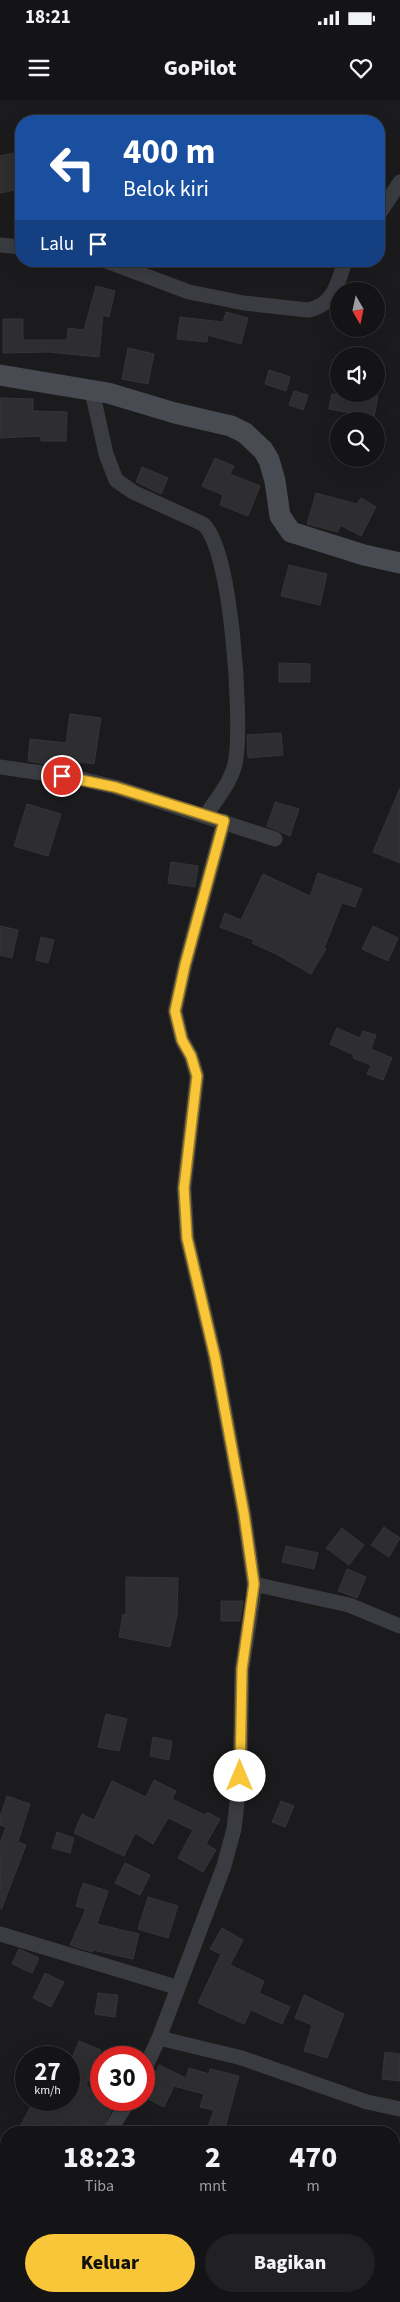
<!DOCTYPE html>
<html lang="id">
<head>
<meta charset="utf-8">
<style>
  :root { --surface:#141416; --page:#212123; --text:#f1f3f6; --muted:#9d9ea1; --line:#333335; --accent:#f8c638 }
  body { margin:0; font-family:"Source Sans 3",sans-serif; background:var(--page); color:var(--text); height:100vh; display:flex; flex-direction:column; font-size:19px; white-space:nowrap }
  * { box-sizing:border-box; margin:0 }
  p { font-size:16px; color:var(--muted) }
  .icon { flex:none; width:28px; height:28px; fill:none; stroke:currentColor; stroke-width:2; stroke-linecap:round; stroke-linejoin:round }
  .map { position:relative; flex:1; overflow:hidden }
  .details { position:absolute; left:0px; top:2026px; width:400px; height:176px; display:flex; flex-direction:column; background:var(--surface); border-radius:20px 20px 0 0; box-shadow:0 5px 20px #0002,0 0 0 1px var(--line) }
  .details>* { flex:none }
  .guide { position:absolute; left:15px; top:15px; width:370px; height:152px; border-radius:20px; box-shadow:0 5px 20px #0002,0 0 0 1px var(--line); background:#1a4fa0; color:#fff; overflow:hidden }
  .needle { width:32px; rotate:171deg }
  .fabs { position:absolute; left:330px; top:182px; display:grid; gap:10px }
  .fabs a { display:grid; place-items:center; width:55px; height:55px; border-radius:50%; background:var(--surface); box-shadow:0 5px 20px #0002,0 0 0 1px var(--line); font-size:25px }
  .speed { position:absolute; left:15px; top:1946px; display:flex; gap:10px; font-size:25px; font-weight:700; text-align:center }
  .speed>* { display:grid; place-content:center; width:65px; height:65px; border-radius:50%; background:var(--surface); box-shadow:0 5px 20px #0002,0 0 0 1px var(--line); line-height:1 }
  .speed small { font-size:12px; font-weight:400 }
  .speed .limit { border:8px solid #d22; background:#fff; color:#111 }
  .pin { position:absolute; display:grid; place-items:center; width:42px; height:42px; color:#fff; margin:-21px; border:2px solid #fff; border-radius:50%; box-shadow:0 1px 5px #0007 }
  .me { position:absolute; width:55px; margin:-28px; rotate:0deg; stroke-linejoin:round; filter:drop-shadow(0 0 4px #0008) }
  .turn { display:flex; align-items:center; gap:18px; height:105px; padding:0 25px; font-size:22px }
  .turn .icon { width:65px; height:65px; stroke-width:2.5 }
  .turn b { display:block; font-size:35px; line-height:42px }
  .then { display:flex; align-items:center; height:48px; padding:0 25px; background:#0003; gap:10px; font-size:19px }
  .eta { display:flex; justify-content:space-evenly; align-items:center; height:85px; text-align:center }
  .eta b { font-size:30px; font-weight:800; line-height:35px }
  .action { display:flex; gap:10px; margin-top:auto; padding:10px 25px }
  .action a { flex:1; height:58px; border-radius:30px; background:var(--accent); color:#111; font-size:20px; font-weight:800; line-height:58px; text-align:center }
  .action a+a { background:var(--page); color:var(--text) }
  .status { display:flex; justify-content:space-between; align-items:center; height:35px; padding:0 25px; background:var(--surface); direction:ltr }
  .status svg { height:14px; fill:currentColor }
  header { display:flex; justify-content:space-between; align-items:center; height:65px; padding:0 25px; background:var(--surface); font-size:22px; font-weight:800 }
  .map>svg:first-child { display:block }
</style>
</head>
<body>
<div class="status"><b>18:21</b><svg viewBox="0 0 49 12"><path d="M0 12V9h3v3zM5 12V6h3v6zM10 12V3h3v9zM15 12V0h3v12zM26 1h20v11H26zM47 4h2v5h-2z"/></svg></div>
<header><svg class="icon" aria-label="menu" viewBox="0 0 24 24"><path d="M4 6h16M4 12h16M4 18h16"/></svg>GoPilot<svg class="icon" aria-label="heart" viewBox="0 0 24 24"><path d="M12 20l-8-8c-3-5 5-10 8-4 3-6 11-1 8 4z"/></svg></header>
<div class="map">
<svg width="400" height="2202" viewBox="0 0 400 2202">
  <rect width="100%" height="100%" fill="#1b1b1d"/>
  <path fill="#2e2e31" stroke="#353539" d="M 18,52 L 21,69 L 21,89 L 0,93 L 0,56 Z
    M 96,186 L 115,191 L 109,217 L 103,215 L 99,257 L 49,252 L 3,253 L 3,219 L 23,219 L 23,240 L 67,240 L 68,228 L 84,230 Z
    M 226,212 L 248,218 L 241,244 L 208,235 L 207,242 L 177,239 L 180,217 L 223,222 Z
    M 128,248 L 154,254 L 148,284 L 122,279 Z
    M 269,270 L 290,277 L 286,291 L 265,284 Z
    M 294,291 L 308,295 L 303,310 L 289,305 Z
    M 332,294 L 365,294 L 378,296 L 374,317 L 329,309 Z
    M 0,298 L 33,299 L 33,311 L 67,312 L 66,341 L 41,341 L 41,336 L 0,338 Z
    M 215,358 L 234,366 L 230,374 L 260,386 L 248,416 L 220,405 L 223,395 L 202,386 Z
    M 142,367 L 168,378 L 161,394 L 136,382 Z
    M 316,393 L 357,404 L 361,398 L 376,407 L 361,436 L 340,425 L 338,432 L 307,424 Z
    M 289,465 L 327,474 L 320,505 L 281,496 Z
    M 279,563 L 310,564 L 310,582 L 279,582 Z
    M 70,614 L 101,618 L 94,664 L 50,658 L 50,665 L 28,661 L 30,639 L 66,643 Z
    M 281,633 L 283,655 L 248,658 L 247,635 Z
    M 400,688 L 400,763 L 373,752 Z
    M 275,702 L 299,709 L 290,736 L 267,726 Z
    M 27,704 L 61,714 L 48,756 L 14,746 Z
    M 171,762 L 198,766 L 195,787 L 168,783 Z
    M 318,773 L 362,789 L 355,807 L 342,803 L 324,848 L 326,849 L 311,874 L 278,855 L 252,843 L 254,840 L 220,827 L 225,813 L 241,820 L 263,774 L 310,796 Z
    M 0,826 L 18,830 L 12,858 L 0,855 Z
    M 373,826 L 398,838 L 388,861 L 362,849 Z
    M 41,837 L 54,840 L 48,863 L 36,860 Z
    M 337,928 L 360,938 L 363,931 L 376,935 L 371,949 L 392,958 L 383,980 L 367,974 L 371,965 L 353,958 L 354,955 L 330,944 Z
    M 384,1427 L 400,1438 L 389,1457 L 371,1445 Z
    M 342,1428 L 364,1445 L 349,1465 L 326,1448 Z
    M 286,1446 L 318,1453 L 314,1469 L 282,1462 Z
    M 347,1469 L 366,1477 L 357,1498 L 338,1491 Z
    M 126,1477 L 178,1478 L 177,1515 L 170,1547 L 119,1537 L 123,1514 L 126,1515 Z
    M 221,1501 L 243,1501 L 240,1521 L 221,1521 Z
    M 106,1614 L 127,1619 L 119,1651 L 98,1647 Z
    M 153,1637 L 172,1641 L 169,1660 L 150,1656 Z
    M 154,1680 L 176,1691 L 172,1699 L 205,1715 L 207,1712 L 220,1719 L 206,1744 L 216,1750 L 203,1772 L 178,1758 L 193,1730 L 168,1718 L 153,1744 L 135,1733 L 124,1756 L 74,1733 L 82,1714 L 94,1720 L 112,1681 L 146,1697 Z
    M 7,1696 L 30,1704 L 18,1742 L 26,1745 L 1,1810 L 0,1743 L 6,1727 L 0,1725 L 0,1717 Z
    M 281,1701 L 294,1706 L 285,1727 L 272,1722 Z
    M 57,1732 L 74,1738 L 70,1753 L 52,1748 Z
    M 125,1763 L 150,1775 L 140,1795 L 115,1783 Z
    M 83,1783 L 108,1791 L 97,1824 L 139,1834 L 133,1859 L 93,1850 L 92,1852 L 70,1845 L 86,1809 L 76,1806 Z
    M 148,1797 L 178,1806 L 168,1838 L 138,1829 Z
    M 222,1828 L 243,1840 L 230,1865 L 264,1881 L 259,1893 L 290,1907 L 282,1924 L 251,1910 L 244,1924 L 198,1903 L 221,1854 L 210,1849 Z
    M 19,1849 L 39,1858 L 32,1873 L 12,1864 Z
    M 45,1873 L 64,1882 L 51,1907 L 33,1898 Z
    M 98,1893 L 118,1895 L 115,1917 L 95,1914 Z
    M 304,1895 L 344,1914 L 327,1958 L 304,1951 L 312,1925 L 295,1918 Z
    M 79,1941 L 101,1950 L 86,1986 L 95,1990 L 94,1993 L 101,2000 L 114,2006 L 100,2032 L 55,2032 L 39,2023 L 34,2032 L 17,2032 L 32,2004 L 47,2013 L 53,2000 L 69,2000 L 69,1966 Z
    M 385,1952 L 400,1954 L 400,1981 L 382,1979 Z
    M 159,1965 L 186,1978 L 189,1968 L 209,1974 L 210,1969 L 239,1976 L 224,2032 L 206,2032 L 214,2010 L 200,2007 L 204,1994 L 174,1986 L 164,2007 L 144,1997 Z"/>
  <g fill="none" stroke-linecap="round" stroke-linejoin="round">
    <path stroke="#3b3c42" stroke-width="15" d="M 379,114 L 400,82
      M 0,145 L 21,147
      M 106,161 L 189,192 L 244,203 L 308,210 C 333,206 338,183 345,161
      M 92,291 L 106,354 L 116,380 L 133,392 L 203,424 C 232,448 242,619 236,658 C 234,679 217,698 206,715
      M 0,667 L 77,678 L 115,687 L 275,739
      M 254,1484 L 349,1505 L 400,1526
      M 0,1834 L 176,1887
      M 159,1938 L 242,1958 L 367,2002 L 400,2009
      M 144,1970 L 159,1938 L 224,1766 L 234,1729 L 240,1676 L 242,1569 L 253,1498 L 254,1484 L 244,1414 L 215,1257 L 187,1138 L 184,1088 L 197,976 L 191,956 L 182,940 L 175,911 L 185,865 L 224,721
      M 109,2032 L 129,2000
      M 394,2104 L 400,2099
      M 8,2202 L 11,2196
      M 388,2202 L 390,2196"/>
    <path stroke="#494b52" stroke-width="21" d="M 0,275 L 108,293 L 175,313 L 231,326 L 245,333 L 263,350 L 269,360 L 275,381 L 280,416 L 291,432 L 364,455 L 400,463"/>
  </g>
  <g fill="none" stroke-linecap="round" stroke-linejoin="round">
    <g stroke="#a18124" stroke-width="12">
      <path id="route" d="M 62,676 L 115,687 L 224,721 L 185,865 L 175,911 L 182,940 L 191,956 L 197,976 L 184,1088 L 187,1138 L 215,1257 L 244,1414 L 254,1484 L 242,1569 L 240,1676"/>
    </g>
    <use href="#route" stroke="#f8c638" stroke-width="9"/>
  </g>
</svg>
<div class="fabs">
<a><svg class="needle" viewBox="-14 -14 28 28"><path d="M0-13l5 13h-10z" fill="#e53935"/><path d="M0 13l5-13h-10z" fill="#9d9ea1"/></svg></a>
<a><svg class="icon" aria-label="sound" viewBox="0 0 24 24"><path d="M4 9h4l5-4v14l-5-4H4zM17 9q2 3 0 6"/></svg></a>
<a><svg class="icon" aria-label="search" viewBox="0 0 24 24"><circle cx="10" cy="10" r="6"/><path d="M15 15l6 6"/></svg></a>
</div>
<div class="speed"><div>27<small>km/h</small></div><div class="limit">30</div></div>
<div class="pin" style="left:62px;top:676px;background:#d93025"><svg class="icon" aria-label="arrive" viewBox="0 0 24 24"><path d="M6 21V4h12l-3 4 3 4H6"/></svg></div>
<svg class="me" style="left:240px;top:1676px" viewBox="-20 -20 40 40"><circle r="19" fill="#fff"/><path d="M0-13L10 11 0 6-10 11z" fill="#f8c638"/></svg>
<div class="guide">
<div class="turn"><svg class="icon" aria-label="left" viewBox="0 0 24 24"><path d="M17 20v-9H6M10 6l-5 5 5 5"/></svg><div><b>400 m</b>Belok kiri</div></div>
<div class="then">Lalu<svg class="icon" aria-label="arrive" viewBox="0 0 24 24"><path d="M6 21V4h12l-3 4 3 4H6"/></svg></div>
</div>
<section class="details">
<div class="eta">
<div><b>18:23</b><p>Tiba</p></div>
<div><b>2</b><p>mnt</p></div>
<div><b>470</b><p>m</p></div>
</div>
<div class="action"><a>Keluar</a><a>Bagikan</a></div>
</section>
</div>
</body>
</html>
